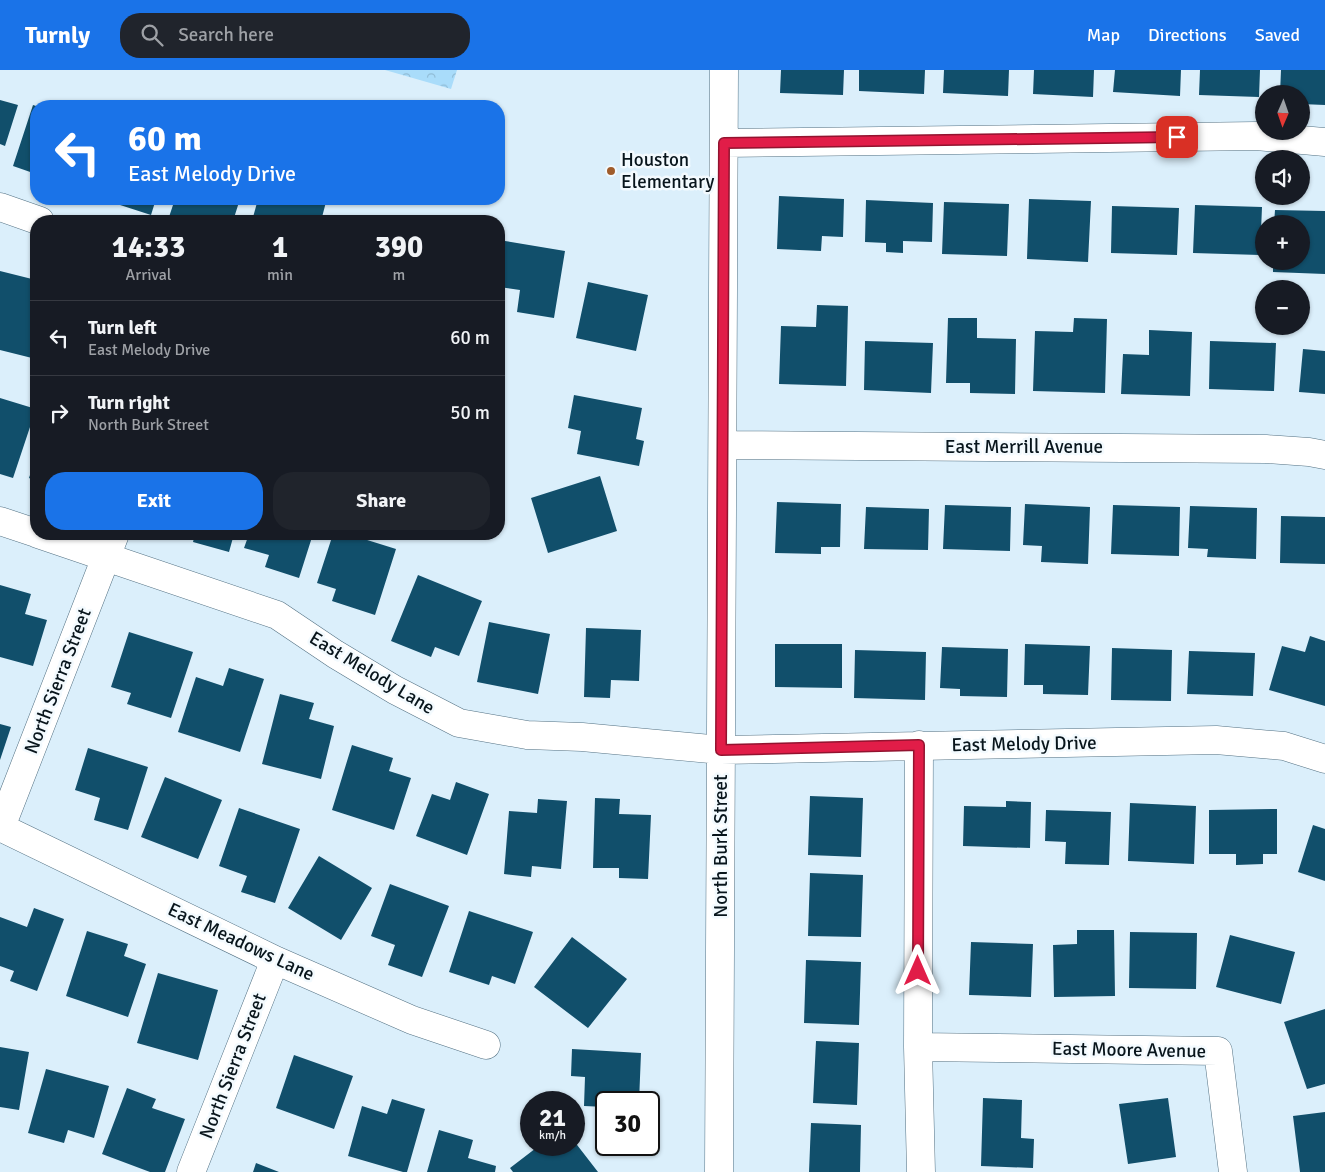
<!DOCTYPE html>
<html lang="en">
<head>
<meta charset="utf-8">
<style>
  :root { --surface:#171b24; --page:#20242c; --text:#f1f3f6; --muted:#9ea1a6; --line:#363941; --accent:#1a73e8 }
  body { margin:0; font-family:Signika,sans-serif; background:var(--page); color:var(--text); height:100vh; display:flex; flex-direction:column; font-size:19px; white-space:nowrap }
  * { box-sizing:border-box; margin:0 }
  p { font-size:16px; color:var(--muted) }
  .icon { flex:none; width:28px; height:28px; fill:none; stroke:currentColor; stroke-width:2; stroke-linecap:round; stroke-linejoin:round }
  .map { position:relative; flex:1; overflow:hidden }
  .side { position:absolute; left:30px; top:145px; width:475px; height:325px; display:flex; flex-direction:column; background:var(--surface); border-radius:20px; box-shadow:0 1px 4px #0004 }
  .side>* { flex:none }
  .top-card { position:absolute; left:30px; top:30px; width:475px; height:105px; border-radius:20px; box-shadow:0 1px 4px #0004; background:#1a73e8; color:#fff; overflow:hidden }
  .needle { width:32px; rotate:182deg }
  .controls { position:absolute; left:1255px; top:15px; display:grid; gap:10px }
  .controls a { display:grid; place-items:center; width:55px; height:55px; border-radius:50%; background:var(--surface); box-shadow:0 1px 4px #0004; font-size:25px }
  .speed { position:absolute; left:520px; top:1021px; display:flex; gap:10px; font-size:25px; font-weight:700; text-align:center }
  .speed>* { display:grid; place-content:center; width:65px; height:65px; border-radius:50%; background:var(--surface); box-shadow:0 1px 4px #0004; line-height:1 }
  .speed small { font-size:12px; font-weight:400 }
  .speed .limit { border:2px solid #111; border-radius:8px; background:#fff; color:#111 }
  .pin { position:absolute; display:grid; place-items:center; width:42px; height:42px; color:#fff; margin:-21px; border-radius:10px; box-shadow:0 2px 8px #0006 }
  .me { position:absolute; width:55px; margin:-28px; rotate:0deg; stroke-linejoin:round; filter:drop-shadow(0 0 4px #0008) }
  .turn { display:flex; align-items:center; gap:18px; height:105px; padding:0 15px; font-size:22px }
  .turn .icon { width:65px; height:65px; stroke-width:2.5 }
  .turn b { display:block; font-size:35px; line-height:42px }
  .eta { display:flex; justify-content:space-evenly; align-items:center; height:85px; text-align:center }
  .eta b { font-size:30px; font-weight:700; line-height:35px }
  .cta { display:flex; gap:10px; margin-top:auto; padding:10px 15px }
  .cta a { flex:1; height:58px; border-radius:20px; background:var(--accent); color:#fff; font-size:20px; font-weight:700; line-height:58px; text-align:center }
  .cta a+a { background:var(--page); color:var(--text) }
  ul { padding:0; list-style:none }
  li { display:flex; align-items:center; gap:15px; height:75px; padding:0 15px; border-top:1px solid var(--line) }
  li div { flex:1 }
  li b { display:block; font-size:19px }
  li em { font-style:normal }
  header { display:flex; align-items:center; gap:30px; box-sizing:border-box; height:70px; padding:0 25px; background:var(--accent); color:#fff }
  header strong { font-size:24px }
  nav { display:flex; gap:28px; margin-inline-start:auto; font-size:18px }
  .search { width:350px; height:45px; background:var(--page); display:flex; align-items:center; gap:12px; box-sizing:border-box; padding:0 18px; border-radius:20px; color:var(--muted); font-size:19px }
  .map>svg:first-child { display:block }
</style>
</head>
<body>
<header>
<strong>Turnly</strong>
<div class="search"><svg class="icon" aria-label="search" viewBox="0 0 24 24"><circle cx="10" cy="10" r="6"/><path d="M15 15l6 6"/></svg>Search here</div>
<nav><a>Map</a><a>Directions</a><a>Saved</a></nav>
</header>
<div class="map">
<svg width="1325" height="1102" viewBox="0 0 1325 1102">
  <defs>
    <pattern id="park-crowns" width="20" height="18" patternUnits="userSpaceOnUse" patternTransform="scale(1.25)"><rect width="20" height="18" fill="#a9dcfa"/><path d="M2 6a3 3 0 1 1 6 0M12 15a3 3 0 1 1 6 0" fill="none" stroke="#90bcd6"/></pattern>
  </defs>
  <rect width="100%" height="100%" fill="#dbeffb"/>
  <path fill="url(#park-crowns)" d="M 385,0 L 457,0 L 451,19 Z"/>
  <path fill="#114f6b" d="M 781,0 L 844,0 L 843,25 L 780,23 Z
    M 859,0 L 925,0 L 924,24 L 859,21 Z
    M 944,0 L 1009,0 L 1008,26 L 943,23 Z
    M 1034,0 L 1094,0 L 1093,27 L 1033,24 Z
    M 1115,0 L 1181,0 L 1180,26 L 1113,22 Z
    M 1200,0 L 1260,0 L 1259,27 L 1199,25 Z
    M 1281,0 L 1325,0 L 1325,35 L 1301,34 L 1301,24 L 1280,24 Z
    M 0,30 L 18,35 L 5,76 L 0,74 Z
    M 33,35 L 36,36 L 36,104 L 13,96 Z
    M 779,126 L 844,129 L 843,167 L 822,166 L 821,181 L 777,179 Z
    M 119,129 L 156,129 L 151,145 L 117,134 Z
    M 175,129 L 240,129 L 233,151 L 171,151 L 168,150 Z
    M 258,129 L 314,129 L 326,132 L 321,151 L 252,151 Z
    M 1029,129 L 1091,131 L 1088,192 L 1027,189 Z
    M 866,130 L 933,133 L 932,172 L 903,171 L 903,183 L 886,182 L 886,173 L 865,172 Z
    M 944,132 L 1009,134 L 1007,186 L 942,184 Z
    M 1195,135 L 1262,137 L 1260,185 L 1193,183 Z
    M 1112,136 L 1179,138 L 1177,185 L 1111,183 Z
    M 1275,140 L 1325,141 L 1325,204 L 1273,202 L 1273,191 L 1301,191 L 1301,154 L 1274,154 Z
    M 344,145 L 371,150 L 371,151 L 343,151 Z
    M 505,171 L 565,181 L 554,248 L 517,242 L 520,220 L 499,217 Z
    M 0,201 L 36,210 L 31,228 L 36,229 L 36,289 L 0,280 Z
    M 588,212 L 648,225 L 636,281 L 576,268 Z
    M 817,235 L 848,236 L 846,316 L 779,314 L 781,256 L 816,257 Z
    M 948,248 L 977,248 L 977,268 L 1016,269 L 1015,324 L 970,323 L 970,313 L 946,313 Z
    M 1074,248 L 1107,249 L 1105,323 L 1033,321 L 1035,261 L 1073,262 Z
    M 1149,260 L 1192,262 L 1190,326 L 1121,324 L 1123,284 L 1149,285 Z
    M 865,271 L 933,273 L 931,323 L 864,320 Z
    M 1210,271 L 1276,273 L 1274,321 L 1209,319 Z
    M 1303,279 L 1325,281 L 1325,324 L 1299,322 Z
    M 574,325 L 642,338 L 636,369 L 644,371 L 639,396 L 577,384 L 581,361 L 568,358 Z
    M 0,328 L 36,339 L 13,408 L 0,404 Z
    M 36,387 L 36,411 L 29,408 Z
    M 499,404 L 505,406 L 500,431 L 499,431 Z
    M 600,406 L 617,461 L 548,483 L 531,428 Z
    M 777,432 L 841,434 L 840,477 L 821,477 L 821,484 L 775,483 Z
    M 1025,434 L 1090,437 L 1088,494 L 1041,492 L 1042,476 L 1023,475 Z
    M 945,435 L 1011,437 L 1010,481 L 943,479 Z
    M 1113,435 L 1180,437 L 1179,486 L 1111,484 Z
    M 1190,436 L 1257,438 L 1256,489 L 1207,487 L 1208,479 L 1188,478 Z
    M 866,437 L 929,439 L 928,480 L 864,479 Z
    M 1281,446 L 1325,447 L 1325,494 L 1280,493 Z
    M 195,464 L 234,464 L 229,482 L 193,472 Z
    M 249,464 L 313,464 L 299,508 L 265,497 L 269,485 L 244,478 Z
    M 333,464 L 348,464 L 396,479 L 375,545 L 332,531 L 336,519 L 317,513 Z
    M 469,464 L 493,464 L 492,469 L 469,465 Z
    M 418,505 L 482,531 L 459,586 L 435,577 L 431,587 L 391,571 Z
    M 0,515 L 31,524 L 25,544 L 47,550 L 33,596 L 0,587 Z
    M 489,552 L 550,564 L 538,624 L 477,612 Z
    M 586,558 L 641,560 L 639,611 L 611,610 L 610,628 L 584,627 Z
    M 129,562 L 193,582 L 171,648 L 127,634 L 131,623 L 111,617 Z
    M 1310,566 L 1325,571 L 1325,636 L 1269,620 L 1282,576 L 1305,582 Z
    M 775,574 L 842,574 L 842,618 L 775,617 Z
    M 1025,574 L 1090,576 L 1088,625 L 1043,624 L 1043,615 L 1024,615 Z
    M 942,577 L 1008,579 L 1007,627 L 960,626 L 960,619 L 940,618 Z
    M 1112,578 L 1172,580 L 1171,631 L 1111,630 Z
    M 855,580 L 926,582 L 925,630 L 854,628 Z
    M 1189,581 L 1255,583 L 1253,626 L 1187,624 Z
    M 229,598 L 264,609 L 240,682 L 178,662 L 196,607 L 223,616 Z
    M 280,624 L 314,633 L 309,649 L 334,656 L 321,709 L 262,694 Z
    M 0,654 L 11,657 L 0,690 Z
    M 352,675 L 393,688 L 389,701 L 411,708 L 394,760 L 332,740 Z
    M 88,678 L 148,697 L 128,760 L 94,750 L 100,728 L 75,720 Z
    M 165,707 L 222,730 L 198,789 L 141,767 Z
    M 456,712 L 489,724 L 467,785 L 416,766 L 432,724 L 450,730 Z
    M 810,726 L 863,728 L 861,787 L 808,785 Z
    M 595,728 L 620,729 L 619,744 L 651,745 L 648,809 L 619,808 L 619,798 L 593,798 Z
    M 538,729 L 567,731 L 561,799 L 532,796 L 531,807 L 504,804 L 509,741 L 537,743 Z
    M 1006,731 L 1031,732 L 1030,778 L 963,776 L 964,736 L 1006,737 Z
    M 1130,733 L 1196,736 L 1194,794 L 1128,791 Z
    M 239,738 L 300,759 L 275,833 L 241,822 L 247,806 L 219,796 Z
    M 1277,739 L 1277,784 L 1263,784 L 1263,794 L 1236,795 L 1236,784 L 1209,784 L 1209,740 Z
    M 1046,740 L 1111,742 L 1109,795 L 1065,794 L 1066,772 L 1045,771 Z
    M 1313,755 L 1325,759 L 1325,811 L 1298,802 Z
    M 319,786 L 372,818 L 341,870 L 288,838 Z
    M 810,803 L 863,805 L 861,867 L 808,866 Z
    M 390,814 L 449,836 L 422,907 L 388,895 L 395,875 L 371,866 Z
    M 34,838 L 64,849 L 37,921 L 10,911 L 14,901 L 0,896 L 0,847 L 27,857 Z
    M 469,841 L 533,862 L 515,914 L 492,906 L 489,915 L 449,902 Z
    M 1077,860 L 1114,860 L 1115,926 L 1054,927 L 1053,875 L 1077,874 Z
    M 87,861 L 128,874 L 124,886 L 146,894 L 128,947 L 66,926 Z
    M 1130,862 L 1197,863 L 1196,919 L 1129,918 Z
    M 1230,865 L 1295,882 L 1281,934 L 1216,917 Z
    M 572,867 L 627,909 L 588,958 L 534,917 Z
    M 971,872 L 1033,874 L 1031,927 L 969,925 Z
    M 806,890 L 861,892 L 859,955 L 804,953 Z
    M 158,903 L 218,920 L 198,990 L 137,973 Z
    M 1325,939 L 1325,1014 L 1307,1019 L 1284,952 Z
    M 816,971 L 859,973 L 857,1035 L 813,1033 Z
    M 0,977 L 29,982 L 19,1040 L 0,1037 Z
    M 572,979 L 641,983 L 639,1032 L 606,1032 L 606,1037 L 584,1036 L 585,1007 L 571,1006 Z
    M 294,985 L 353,1006 L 334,1059 L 276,1038 Z
    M 46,999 L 109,1016 L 94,1068 L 68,1060 L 64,1073 L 28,1063 Z
    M 127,1018 L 156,1029 L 152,1038 L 185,1049 L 165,1102 L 150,1102 L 102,1084 Z
    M 983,1028 L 1022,1030 L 1021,1068 L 1034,1069 L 1033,1098 L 981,1096 Z
    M 1168,1028 L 1176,1087 L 1128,1094 L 1119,1034 Z
    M 392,1029 L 425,1039 L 407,1102 L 403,1102 L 348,1086 L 362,1036 L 387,1044 Z
    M 1325,1042 L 1325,1102 L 1300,1102 L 1293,1046 Z
    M 811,1053 L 861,1055 L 860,1102 L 809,1102 Z
    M 439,1060 L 473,1070 L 468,1088 L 496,1096 L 495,1102 L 427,1102 Z
    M 574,1071 L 598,1102 L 513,1102 L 510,1098 L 540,1075 L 574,1075 Z
    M 256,1093 L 279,1102 L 253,1102 Z"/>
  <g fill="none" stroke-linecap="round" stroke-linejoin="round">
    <g stroke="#537183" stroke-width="29">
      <path id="minor" d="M 724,73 L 1256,66 L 1325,72
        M 0,137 L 40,151
        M 723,375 L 1266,379 L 1309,382 L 1325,385
        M 0,451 L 36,463
        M 38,464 L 277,545 L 335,584 L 395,620 L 459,653 L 527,665 L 582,667 L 721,680 L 1216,670 L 1284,676 L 1325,689
        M 919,675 L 918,977 L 921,1102
        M 0,757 L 275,890 L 412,950 L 486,975
        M 1,757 L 115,464
        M 918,977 L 1218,981 L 1233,1102
        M 191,1102 L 275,890
        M 719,1102 L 724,0"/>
    </g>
    <use href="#minor" stroke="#fff" stroke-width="28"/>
  </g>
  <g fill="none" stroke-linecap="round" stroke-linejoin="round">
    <g stroke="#92132f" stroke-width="12">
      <path id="route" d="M 918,901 L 919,675 L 721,680 L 724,73 L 1177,67"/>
    </g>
    <use href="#route" stroke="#e11d48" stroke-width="9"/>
  </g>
  <circle fill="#9f5c2b" stroke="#f3fafe" stroke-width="2" cx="611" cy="101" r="5"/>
  <g text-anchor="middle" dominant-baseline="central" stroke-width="5" stroke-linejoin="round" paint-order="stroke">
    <g font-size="19" fill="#08151c" stroke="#f3fafe" text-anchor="start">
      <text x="621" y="90">Houston<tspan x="621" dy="22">Elementary</tspan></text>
    </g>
    <g font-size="19" fill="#08151c" stroke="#f3fafe">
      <text x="1024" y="377">East Merrill Avenue</text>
      <text transform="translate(372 603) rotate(31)">East Melody Lane</text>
      <text transform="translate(58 611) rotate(-69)">North Sierra Street</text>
      <text transform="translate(1024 674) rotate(-1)">East Melody Drive</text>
      <text transform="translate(721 776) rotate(-90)">North Burk Street</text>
      <text transform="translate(241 872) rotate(25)">East Meadows Lane</text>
      <text transform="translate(1129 980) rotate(1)">East Moore Avenue</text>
      <text transform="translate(233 996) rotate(-69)">North Sierra Street</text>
    </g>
  </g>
</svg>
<div class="controls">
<a><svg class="needle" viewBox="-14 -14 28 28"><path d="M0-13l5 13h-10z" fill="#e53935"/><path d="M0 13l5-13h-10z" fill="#9ea1a6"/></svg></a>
<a><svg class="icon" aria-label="sound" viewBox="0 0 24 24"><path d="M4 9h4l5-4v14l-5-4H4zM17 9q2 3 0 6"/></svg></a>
<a>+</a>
<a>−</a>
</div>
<div class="speed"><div>21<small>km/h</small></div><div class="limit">30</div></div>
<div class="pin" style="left:1177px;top:67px;background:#d93025"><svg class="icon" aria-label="arrive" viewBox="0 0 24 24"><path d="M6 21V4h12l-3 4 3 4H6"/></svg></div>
<svg class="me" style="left:918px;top:901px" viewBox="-20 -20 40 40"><path d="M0-17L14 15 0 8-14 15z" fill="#e11d48" stroke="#fff" stroke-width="4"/></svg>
<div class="top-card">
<div class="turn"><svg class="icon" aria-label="left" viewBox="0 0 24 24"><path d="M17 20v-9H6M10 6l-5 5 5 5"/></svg><div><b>60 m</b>East Melody Drive</div></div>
</div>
<section class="side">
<div class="eta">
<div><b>14:33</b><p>Arrival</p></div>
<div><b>1</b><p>min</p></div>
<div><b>390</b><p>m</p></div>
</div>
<ul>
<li><svg class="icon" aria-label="left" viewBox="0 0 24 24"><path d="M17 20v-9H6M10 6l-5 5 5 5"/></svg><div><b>Turn left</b><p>East Melody Drive</p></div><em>60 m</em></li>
<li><svg class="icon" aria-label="right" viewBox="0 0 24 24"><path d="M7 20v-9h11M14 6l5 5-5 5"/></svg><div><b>Turn right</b><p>North Burk Street</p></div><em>50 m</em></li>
</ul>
<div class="cta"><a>Exit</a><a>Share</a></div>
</section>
</div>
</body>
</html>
